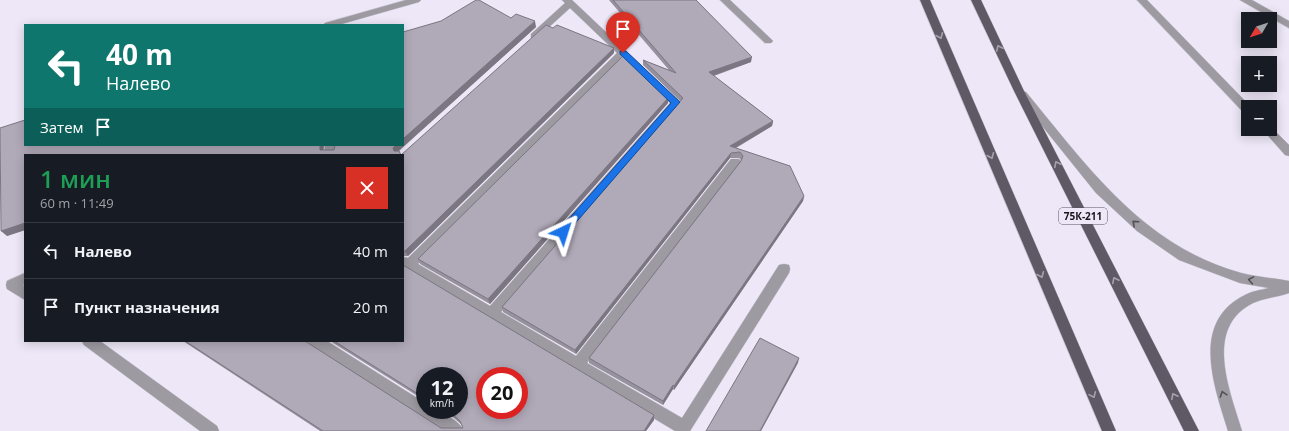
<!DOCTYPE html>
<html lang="ru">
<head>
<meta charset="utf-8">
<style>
  :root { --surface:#171b24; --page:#20242c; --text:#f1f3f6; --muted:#9ea1a6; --line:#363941 }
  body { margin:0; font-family:"Open Sans",sans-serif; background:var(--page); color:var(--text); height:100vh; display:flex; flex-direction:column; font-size:15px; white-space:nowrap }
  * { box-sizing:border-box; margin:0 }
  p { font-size:13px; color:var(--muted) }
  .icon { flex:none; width:22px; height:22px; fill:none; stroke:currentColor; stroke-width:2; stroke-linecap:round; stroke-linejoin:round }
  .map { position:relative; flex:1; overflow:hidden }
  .panel { position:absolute; left:24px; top:154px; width:380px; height:188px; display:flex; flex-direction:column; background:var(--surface); border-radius:0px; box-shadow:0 2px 10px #0003 }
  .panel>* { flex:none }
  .hud { position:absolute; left:24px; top:24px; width:380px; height:122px; border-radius:0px; box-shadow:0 2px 10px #0003; background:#0f766e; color:#fff; overflow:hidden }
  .needle { width:26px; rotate:231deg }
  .controls { position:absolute; left:1241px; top:12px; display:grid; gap:8px }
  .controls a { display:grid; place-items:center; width:36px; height:36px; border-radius:0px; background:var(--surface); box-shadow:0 2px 10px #0003; font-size:20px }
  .speed { position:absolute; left:416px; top:367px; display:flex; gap:8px; font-size:20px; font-weight:700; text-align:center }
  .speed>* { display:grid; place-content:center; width:52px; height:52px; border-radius:50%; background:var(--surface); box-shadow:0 2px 10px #0003; line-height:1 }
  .speed small { font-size:10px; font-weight:400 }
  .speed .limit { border:6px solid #d22; background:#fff; color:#111 }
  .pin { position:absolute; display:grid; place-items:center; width:34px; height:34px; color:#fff; margin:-41px -17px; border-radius:50% 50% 50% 0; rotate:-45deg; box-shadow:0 0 4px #0007 }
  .pin .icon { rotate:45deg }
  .me { position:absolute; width:44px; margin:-22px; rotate:41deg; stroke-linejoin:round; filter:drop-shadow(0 0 3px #0008) }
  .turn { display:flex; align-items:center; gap:14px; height:84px; padding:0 16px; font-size:18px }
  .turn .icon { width:52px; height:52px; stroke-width:2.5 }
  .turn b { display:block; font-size:28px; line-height:34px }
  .then { display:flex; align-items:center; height:38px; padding:0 16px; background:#0003; gap:8px; font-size:15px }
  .round { display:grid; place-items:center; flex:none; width:42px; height:42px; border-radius:0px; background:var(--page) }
  .head { display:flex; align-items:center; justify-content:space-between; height:68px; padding:0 16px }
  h1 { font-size:24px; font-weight:600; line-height:30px; color:#1e9e55 }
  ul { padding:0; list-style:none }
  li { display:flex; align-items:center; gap:12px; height:56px; padding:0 16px; border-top:1px solid var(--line) }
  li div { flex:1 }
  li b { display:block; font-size:15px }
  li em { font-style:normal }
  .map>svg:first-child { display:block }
</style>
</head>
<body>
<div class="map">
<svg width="1289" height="431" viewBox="0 0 1289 431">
  <rect width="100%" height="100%" fill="#ede7f7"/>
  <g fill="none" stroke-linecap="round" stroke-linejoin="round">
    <g stroke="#cbc5d3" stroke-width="1">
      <path id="lane" d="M 406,0 L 421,0 L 419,2 L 338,25 L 323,25 L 325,23 Z
        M 562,0 L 572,0 L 681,103 L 501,312 L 576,356 L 731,159 L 739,159 L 741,162 L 739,165 L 587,363 L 682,418 L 779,265 L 784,264 L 789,265 L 790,269 L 789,273 L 690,431 L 675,431 L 403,268 L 403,257 L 408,258 L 617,53 L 570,8 L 537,38 L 531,38 L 531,34 L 565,3 ZM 623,59 L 670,103 L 490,306 L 418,264 Z
        M 720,0 L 730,0 L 771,39 L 773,41 L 771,43 L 765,43 Z
        M 1137,0 L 1147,0 L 1251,107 L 1248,107 L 1248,114 L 1244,113 Z
        M 1240,0 L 1252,0 L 1289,21 L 1289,28 Z
        M 1022,91 L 1026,92 C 1087,166 1143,246 1241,273 C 1256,277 1273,278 1289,281 L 1289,293 C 1278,297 1264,298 1253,303 C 1203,328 1230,391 1242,431 L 1228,431 C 1214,386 1190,322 1245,295 C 1252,291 1261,290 1269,288 L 1240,283 L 1179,260 L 1137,231 L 1096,193 L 1018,96 L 1017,94 Z
        M 1270,126 L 1289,145 L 1289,156 L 1285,155 L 1262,129 L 1270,129 Z
        M 325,145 L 337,145 L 336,155 L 324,155 Z
        M 25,273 L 25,284 L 23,285 L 25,287 L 25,300 L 7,289 L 6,285 L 7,281 Z
        M 82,341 L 100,341 L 217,426 L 219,431 L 200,431 L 84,345 Z
        M 308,341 L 327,341 L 425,403 L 425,410 C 438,410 459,419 464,431 L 444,431 L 310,345 Z"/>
    </g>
    <g stroke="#cbc5d3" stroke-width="1">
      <path id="primary" d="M 920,0 L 930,0 L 1116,431 L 1102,431 Z
        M 971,0 L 981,0 L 1024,91 L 1199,431 L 1184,431 L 1014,91 Z"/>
    </g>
    <use href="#lane" fill="#9d9aa1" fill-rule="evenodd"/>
    <use href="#primary" fill="#5e5964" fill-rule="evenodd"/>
  </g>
  <path fill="#97919e" d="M 609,0 L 696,0 L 751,62 L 714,76 L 773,121 L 772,126 L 736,148 L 804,196 L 803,201 L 674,390 L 673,389 L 663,405 L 589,363 L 589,358 L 741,160 L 739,158 L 730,158 L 576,354 L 503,312 L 502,307 L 680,101 L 643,65 L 643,60 L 669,70 Z
    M 511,18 L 536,27 L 399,151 L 401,155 L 614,53 L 408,256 L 403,256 L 403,155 L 25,155 L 25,230 L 7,236 L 25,145 L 324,145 L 323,150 L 334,150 Z
    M 668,98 L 668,103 L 490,304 L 420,264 L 418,259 Z
    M 183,341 L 307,341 L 307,343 L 441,428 L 463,428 L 462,425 L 454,418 L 442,412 L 433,410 L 459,410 L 425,376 L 425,406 L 424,404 L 424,400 L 330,341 L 403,341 L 654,415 L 654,420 L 646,431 L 320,431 Z"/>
  <path fill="#7b7681" d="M 535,21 L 536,27 L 395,154 L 393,148 L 396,145 L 403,145 L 403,139 Z
    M 614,48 L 614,53 L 408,256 L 405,251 Z
    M 752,57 L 751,62 L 709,77 L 709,72 Z
    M 668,98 L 668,103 L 490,304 L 488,299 Z
    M 773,121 L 772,126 L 730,151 L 730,146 Z
    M 320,145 L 324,145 L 323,155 L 320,150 Z
    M 731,153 L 730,158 L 576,354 L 575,350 Z
    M 804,196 L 803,201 L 674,390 L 674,386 Z
    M 25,223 L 25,230 L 7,236 L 1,231 Z
    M 799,358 L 798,363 L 761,431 L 760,431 Z
    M 673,385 L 673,389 L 663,405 L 663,401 Z
    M 654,415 L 654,420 L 646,431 L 644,431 Z"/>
  <path fill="#b0a9b8" stroke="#7b7681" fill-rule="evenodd" d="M 476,0 L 479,0 L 511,18 L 516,14 L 535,21 L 403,139 L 403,32 L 441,21 Z
    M 613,0 L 696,0 L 752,57 L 709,72 L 773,121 L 730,146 L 790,166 L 804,196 L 674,386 L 673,385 L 663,401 L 589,358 L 741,161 L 743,156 L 740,152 L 731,153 L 575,350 L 502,307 L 683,98 L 643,60 L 676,73 Z
    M 546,25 L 553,28 L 557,25 L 614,48 L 405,251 L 403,251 L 403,155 L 25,155 L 25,223 L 1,231 L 0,128 L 25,120 L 25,145 L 320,145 L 320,150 L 334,150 L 335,145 L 396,145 L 393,148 L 394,151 L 399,151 L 401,155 Z
    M 623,56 L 668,98 L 488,299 L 418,259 Z
    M 403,265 L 654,415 L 644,431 L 323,431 L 185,341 L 305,341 L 441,428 L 463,428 L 460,421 L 451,413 L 445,410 L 459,410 L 459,376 L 425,376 L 425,404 L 424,404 L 423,397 L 334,341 L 403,341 ZM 485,376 L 519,376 L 519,410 L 485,410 Z
    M 760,338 L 799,358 L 760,431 L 706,431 Z"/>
  <defs><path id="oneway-chevron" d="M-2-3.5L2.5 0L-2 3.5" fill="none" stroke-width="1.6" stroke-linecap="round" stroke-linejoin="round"/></defs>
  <g stroke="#a6a0ae">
    <use href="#oneway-chevron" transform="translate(940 36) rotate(67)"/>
    <use href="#oneway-chevron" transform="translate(999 48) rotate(-115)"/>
    <use href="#oneway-chevron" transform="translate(991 156) rotate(67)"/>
    <use href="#oneway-chevron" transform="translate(1057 164) rotate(-117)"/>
    <use href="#oneway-chevron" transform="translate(1041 275) rotate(67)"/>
    <use href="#oneway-chevron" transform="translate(1115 280) rotate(-117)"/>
    <use href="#oneway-chevron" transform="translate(1093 395) rotate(66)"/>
    <use href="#oneway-chevron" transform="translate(1174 396) rotate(-117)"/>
  </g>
  <g stroke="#535056">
    <use href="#oneway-chevron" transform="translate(1135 223) rotate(-138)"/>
    <use href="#oneway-chevron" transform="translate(1251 280) rotate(-170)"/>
    <use href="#oneway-chevron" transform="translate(1223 394) rotate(-108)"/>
  </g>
  <path fill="#1a73e8" stroke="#114b97" d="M 620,51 L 626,51 L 680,102 L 566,234 L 560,234 L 560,229 L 671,103 L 620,54 Z"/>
  <g text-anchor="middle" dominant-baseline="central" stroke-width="3.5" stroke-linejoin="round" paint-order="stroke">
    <rect fill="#ede7f7" stroke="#56535c" stroke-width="1" x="1059" y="208" width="48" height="16" rx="3"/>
    <g font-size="10" font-weight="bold" fill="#161419">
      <text x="1083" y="216">75К-211</text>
    </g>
  </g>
</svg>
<div class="controls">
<a><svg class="needle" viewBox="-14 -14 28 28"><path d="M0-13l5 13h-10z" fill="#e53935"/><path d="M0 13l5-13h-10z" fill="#9ea1a6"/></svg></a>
<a>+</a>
<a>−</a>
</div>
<div class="speed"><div>12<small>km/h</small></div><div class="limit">20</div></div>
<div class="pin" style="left:623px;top:53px;background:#d93025"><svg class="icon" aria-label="arrive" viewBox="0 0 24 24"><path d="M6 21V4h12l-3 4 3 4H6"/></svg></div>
<svg class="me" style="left:563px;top:232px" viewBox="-20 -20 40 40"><path d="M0-17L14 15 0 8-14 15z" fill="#1a73e8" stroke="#fff" stroke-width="4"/></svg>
<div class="hud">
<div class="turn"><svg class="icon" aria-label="left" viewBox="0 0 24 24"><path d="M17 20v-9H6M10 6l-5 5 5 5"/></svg><div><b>40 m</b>Налево</div></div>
<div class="then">Затем<svg class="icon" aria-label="arrive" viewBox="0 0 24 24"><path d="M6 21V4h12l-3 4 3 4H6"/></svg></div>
</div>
<section class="panel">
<div class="head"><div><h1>1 мин</h1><p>60 m · 11:49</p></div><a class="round" style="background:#d93025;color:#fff"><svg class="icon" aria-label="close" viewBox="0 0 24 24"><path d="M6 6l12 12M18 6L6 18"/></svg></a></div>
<ul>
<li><svg class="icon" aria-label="left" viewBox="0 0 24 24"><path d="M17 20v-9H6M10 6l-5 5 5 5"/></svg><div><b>Налево</b></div><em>40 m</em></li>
<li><svg class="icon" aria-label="arrive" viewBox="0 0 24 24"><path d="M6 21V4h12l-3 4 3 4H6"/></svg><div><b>Пункт назначения</b></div><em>20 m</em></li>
</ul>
</section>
</div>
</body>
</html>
